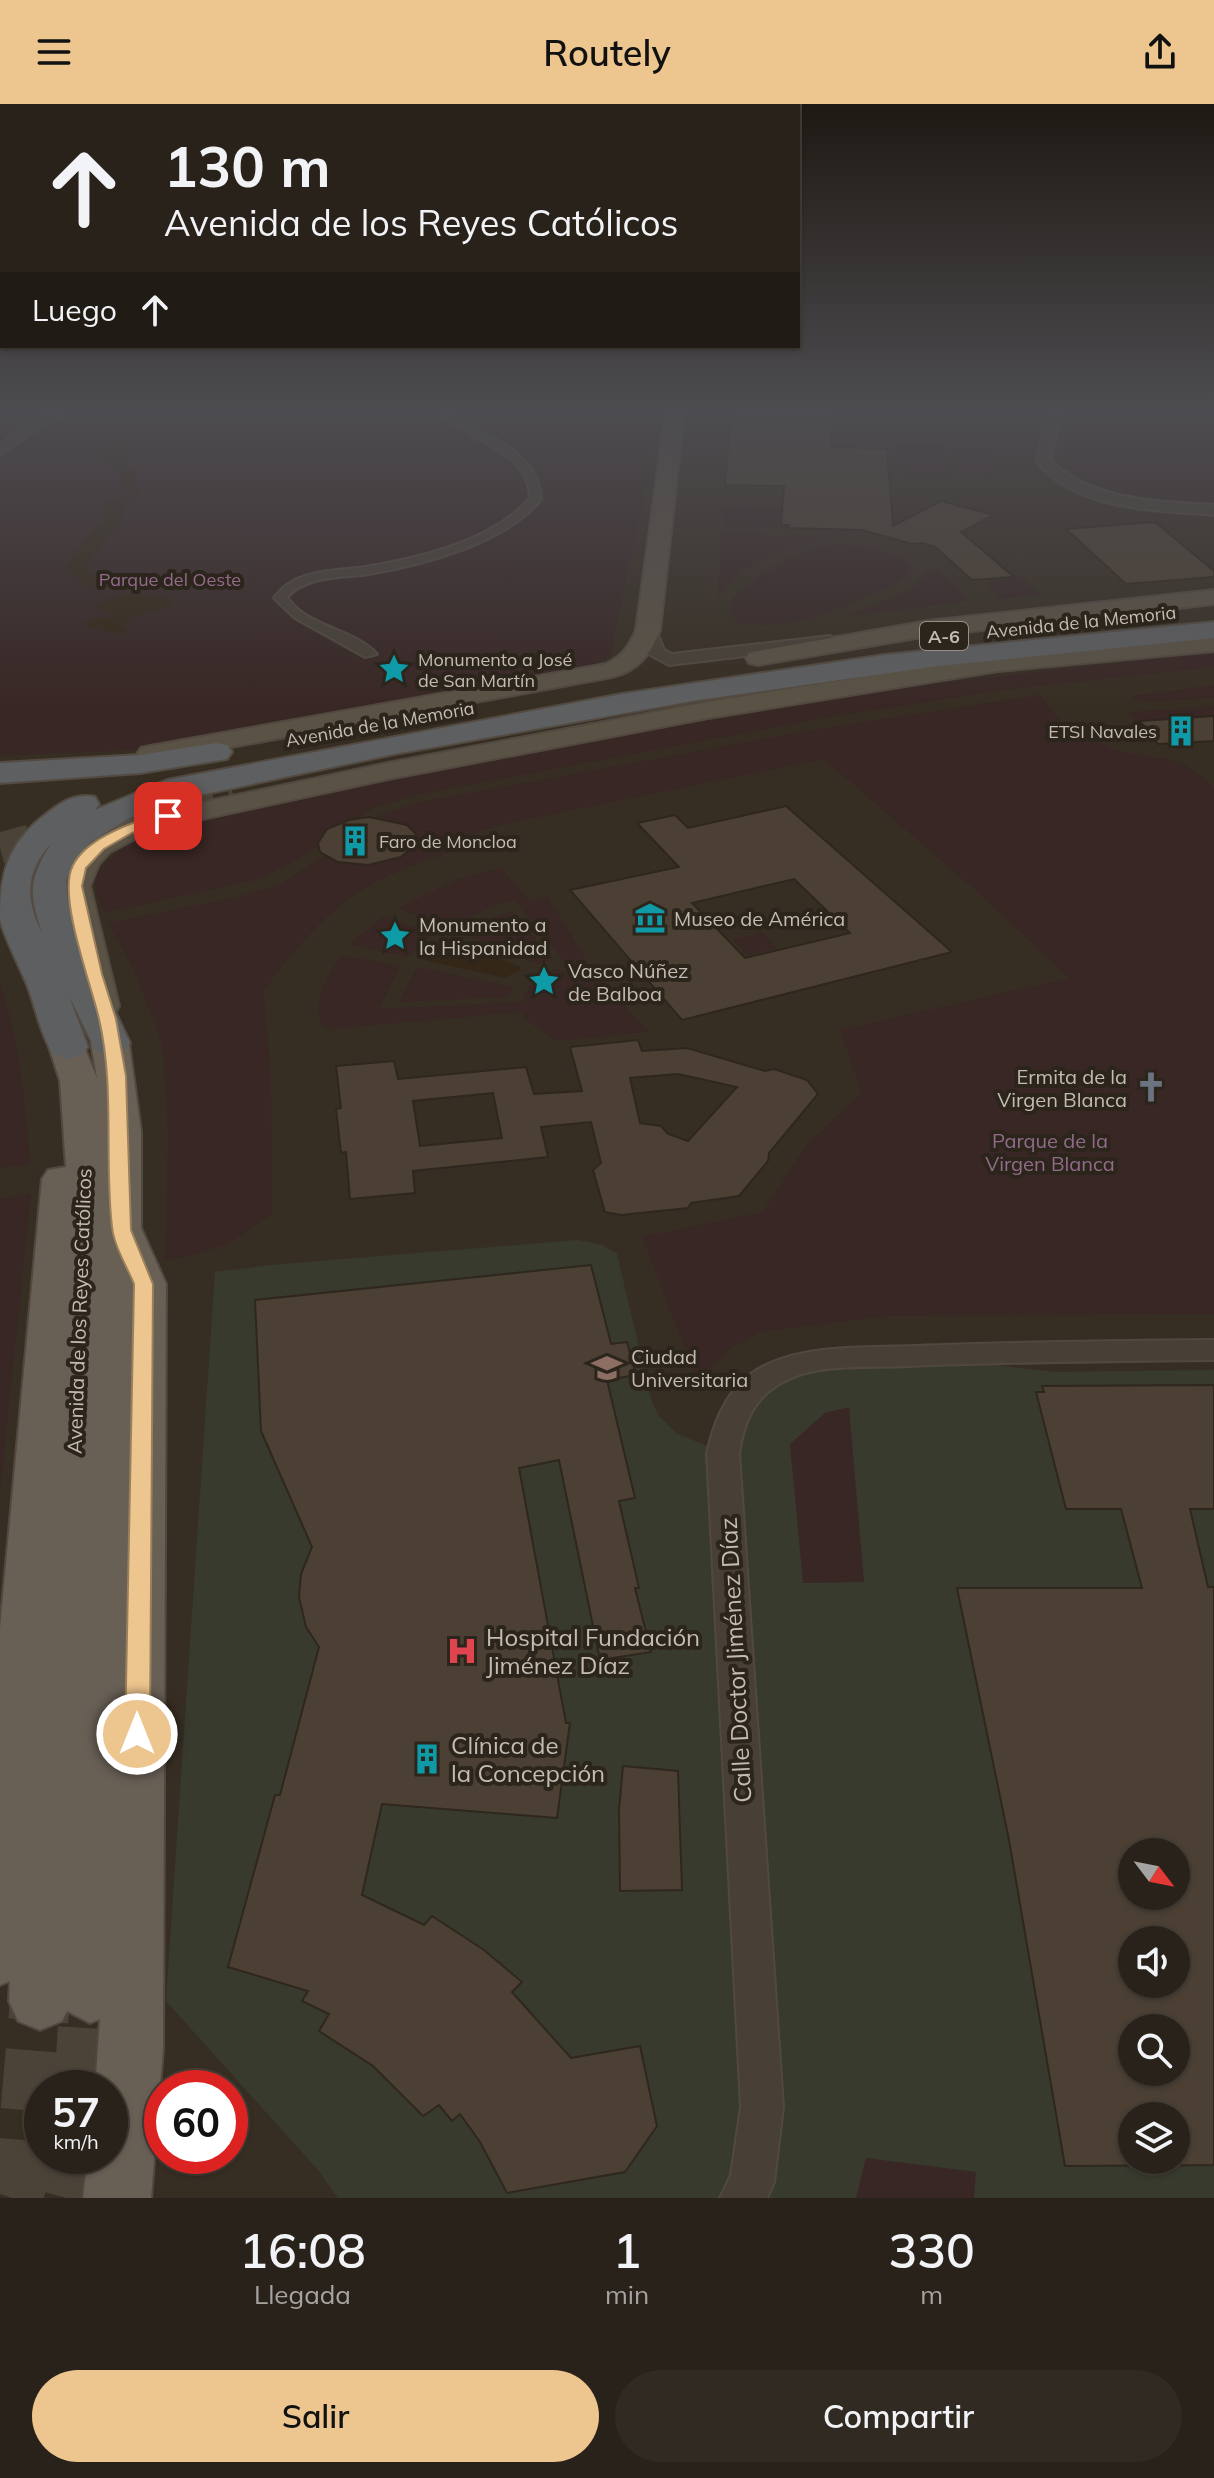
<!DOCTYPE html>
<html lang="es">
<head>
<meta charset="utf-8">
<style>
  :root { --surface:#29221a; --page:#312a23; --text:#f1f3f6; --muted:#a5a4a2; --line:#453f39; --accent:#edc58e }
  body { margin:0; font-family:Mulish,sans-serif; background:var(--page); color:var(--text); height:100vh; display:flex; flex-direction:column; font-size:30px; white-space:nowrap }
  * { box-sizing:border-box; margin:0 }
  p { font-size:26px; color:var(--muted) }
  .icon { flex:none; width:44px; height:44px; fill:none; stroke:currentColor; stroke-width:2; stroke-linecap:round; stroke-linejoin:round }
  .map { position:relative; height:2094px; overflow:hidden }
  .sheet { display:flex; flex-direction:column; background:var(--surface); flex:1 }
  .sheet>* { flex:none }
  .top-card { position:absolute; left:0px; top:0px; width:800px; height:244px; box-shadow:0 2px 6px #0004,0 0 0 2px var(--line); background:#29221a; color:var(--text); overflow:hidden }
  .needle { width:52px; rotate:122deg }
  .buttons { position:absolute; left:1118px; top:1734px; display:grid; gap:16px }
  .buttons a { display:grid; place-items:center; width:72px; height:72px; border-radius:50%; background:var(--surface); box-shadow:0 2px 6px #0004,0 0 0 2px var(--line); font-size:40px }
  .speed { position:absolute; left:24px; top:1966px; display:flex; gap:16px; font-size:40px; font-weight:700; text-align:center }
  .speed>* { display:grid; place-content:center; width:104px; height:104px; border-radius:50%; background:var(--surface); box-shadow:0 2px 6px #0004,0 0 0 2px var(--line); line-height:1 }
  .speed small { font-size:20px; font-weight:400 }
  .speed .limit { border:12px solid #d22; background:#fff; color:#111 }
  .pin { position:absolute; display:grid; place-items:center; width:68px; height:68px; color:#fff; margin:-34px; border-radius:16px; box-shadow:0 4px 12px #0006 }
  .me { position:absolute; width:88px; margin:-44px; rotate:0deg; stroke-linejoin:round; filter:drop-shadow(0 0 6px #0008) }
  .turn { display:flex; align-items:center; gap:28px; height:168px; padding:0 32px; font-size:36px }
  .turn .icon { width:104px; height:104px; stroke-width:2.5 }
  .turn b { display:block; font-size:56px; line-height:68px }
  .then { display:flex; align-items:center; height:76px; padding:0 32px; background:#0003; gap:16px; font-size:30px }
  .eta { display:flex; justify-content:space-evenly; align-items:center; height:136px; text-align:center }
  .eta b { font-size:48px; font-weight:600; line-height:56px }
  .cta { display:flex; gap:16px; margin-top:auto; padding:16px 32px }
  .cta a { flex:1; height:92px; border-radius:48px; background:var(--accent); color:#111; font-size:32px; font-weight:600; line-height:92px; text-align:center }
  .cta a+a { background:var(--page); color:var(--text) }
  header { display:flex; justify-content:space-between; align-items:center; height:104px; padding:0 32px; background:var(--accent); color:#111; font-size:36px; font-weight:600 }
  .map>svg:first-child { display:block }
</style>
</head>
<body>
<header><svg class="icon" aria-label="menu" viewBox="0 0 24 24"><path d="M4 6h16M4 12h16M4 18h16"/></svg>Routely<svg class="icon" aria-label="share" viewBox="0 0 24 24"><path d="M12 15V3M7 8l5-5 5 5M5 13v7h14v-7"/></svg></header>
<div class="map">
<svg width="1214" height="2094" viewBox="0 0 1214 2094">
  <rect width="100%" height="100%" fill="#372e23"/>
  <path fill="#383a2e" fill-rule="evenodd" d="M 577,1136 L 602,1141 L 617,1150 L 651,1295 L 658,1311 L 676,1329 L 723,1349 L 763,1275 L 882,1254 L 898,1263 L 987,1260 L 1055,1268 L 1214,1266 L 1214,2094 L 338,2094 L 319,2067 L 166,1897 L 215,1168 L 271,1161 ZM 1132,1748 L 1176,1748 L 1176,1792 L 1132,1792 ZM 1132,1836 L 1176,1836 L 1176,1880 L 1132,1880 ZM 1132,1924 L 1176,1924 L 1176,1968 L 1132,1968 ZM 1132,2012 L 1176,2012 L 1176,2056 L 1132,2056 Z"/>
  <path fill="#382725" d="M 0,308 L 658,308 L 642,402 L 610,553 L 589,563 L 161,645 L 0,652 Z
    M 1072,308 L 1214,308 L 1214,400 C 1176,396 1084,395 1063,358 Z
    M 897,339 L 945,340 L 951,374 L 901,373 Z
    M 954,343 L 990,344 L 997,371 L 961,370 Z
    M 724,404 L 790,406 L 782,412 L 781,420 L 789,421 L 788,424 L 722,422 Z
    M 729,430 L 832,434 C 794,441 739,458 717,494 L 722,431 Z
    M 835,440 C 860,441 891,446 911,461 L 909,471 C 877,493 764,542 731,512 L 731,496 C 759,469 796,446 835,440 Z
    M 933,462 L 970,497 L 844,513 L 910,485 Z
    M 1018,471 L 1041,490 L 1002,495 L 984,479 L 1007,476 L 1008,472 Z
    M 1214,548 L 1214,563 L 1003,586 L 835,612 L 421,690 L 374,703 L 303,752 L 260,775 L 104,809 L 96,788 L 95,773 C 117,738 156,723 195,713 L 697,615 L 879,586 Z
    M 1214,581 L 1214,594 L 1149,598 L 1136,596 L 1132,592 Z
    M 1039,591 L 1072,631 C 1102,629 1093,639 1117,646 C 1163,659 1177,646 1214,684 L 1214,1210 L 887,1212 L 759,1228 L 727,1247 L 698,1279 L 642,1133 L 763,1108 L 807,1040 L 862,989 L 840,926 L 1069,874 L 972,783 L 824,655 L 499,721 L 448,739 L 455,746 C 427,757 395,766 369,782 C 324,808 295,845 264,886 L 271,976 L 272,1109 C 231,1142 216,1146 165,1157 L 168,1031 L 164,957 L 160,934 L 133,864 L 108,819 L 238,793 L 280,780 L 320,755 L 378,712 L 415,699 L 812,626 Z
    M 1214,603 L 1214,611 L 1135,617 L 1128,608 Z
    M 501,764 L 530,798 L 548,793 L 588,859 L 565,858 L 515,797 L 502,799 L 447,822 L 397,804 L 459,775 Z
    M 511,807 L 553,855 L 537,860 L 459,828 Z
    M 384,812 L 433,830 L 407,853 L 350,840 Z
    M 762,828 L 777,844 L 747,851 L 732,836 Z
    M 342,851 L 400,862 L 379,905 L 522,898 L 529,882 L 553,865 L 600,874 L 649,928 L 557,937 L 525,915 L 521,908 L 331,925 L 321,921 C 312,898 328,869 342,851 Z
    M 417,863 L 513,883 L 508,893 L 399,898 Z
    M 0,877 C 19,937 26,997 30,1060 L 0,1064 Z
    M 31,1090 L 0,1387 L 0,1094 Z
    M 849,1303 L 864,1478 L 803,1479 L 790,1340 L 825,1309 Z
    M 866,2054 L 976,2068 L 974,2094 L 856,2094 Z"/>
  <path fill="#342718" d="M 880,309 L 947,310 L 949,319 L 881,318 Z
    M 127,490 L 158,491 L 173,498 C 161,514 131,503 123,524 L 129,528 L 114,530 L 88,522 L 86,519 L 89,515 L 119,512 L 104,508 L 96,502 L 103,497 Z
    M 449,835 L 519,862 L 521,865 L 505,874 L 424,856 Z"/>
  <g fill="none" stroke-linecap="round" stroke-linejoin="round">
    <path fill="#342718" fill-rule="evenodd" d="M 152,308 L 168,308 L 164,319 C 146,327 136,341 119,352 L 137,370 L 138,392 L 125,403 L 120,425 L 109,432 L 85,462 L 110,480 L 107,484 L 93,484 L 64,464 L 95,424 L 104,418 L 107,401 L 120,390 L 119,370 L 100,351 L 126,333 L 134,319 L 150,312 Z"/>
  </g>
  <path fill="#4b4033" stroke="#2f271e" stroke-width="2" fill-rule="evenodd" d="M 737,308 L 832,308 L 831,343 L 887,345 L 893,422 L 941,397 L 994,411 L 961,428 L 1014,473 L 972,476 L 935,443 L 921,439 L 912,440 L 862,426 L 788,424 L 789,421 L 781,421 L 784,382 L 725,381 L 729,330 Z
    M 1155,418 L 1214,467 L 1214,473 L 1126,480 L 1066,425 Z
    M 1214,612 L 1214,637 L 1158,640 L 1140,617 Z
    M 786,702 L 952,848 L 682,916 L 570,786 L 679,763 L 637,719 L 675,711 L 688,724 ZM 794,775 L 850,829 L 745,854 L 692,799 Z
    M 369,713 L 407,721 L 415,729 L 417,739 L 401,753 L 368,761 L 338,758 L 320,748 L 318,739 L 327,725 L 349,716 Z
    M 638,936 L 642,947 L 687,944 L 765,967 L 774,965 L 807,976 L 818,990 L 769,1049 L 768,1057 L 739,1092 L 691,1099 L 688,1104 L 621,1111 L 605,1108 L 593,1066 L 601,1059 L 591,1018 L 541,1023 L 548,1053 L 413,1067 L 415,1089 L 350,1095 L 346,1048 L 341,1049 L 336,1005 L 341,1004 L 336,962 L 394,957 L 398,975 L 526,963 L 534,990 L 582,987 L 570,943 ZM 678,970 L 737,983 L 688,1037 L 668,1030 L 661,1022 L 640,1019 L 630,974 ZM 493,989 L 502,1034 L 420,1042 L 413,997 Z
    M 591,1161 L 611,1240 L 627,1238 L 636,1271 L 607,1276 L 635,1394 L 619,1397 L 639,1484 L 635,1484 L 651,1548 L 600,1556 L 559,1356 L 519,1364 L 566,1619 L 570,1619 L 557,1714 L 382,1700 L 362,1791 L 424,1821 L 432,1812 L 484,1846 L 522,1878 L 512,1888 L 571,1954 L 640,1942 L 657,2022 L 625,2068 L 507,2089 L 480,2038 L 460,2010 L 452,2017 L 439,2001 L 423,2012 L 373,1962 L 319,1927 L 329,1910 L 302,1897 L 308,1887 L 228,1863 L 275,1691 L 280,1691 L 319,1543 L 306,1523 L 299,1493 L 301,1470 L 312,1443 L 261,1327 L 255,1196 Z
    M 1214,1281 L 1214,1405 L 1190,1405 L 1208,1483 L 1214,1483 L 1214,2061 L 1065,2062 L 1009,1736 L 957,1484 L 1142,1484 L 1121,1405 L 1066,1405 L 1036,1288 L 1044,1288 L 1042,1282 ZM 1132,1748 L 1176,1748 L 1176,1792 L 1132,1792 ZM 1132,1836 L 1176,1836 L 1176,1880 L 1132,1880 ZM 1132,1924 L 1176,1924 L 1176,1968 L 1132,1968 ZM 1132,2012 L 1176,2012 L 1176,2056 L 1132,2056 Z
    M 623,1662 L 678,1667 L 682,1786 L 620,1787 L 619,1706 Z"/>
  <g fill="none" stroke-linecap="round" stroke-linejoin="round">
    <path stroke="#4c4338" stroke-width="60" stroke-dasharray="60 30" stroke-linecap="butt" d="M 84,1984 L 90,1890
      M 12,2094 L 27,2049 L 40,1897
      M 66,2094 L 78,2052"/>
    <path stroke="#4c4338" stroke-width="31" stroke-dasharray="31 16" stroke-linecap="butt" d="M 0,744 L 231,683"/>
    <g stroke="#514940" stroke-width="4">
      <path id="pedestrian" d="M 440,308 L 451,308 C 484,332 540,348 541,395 C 507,439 422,461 369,470 C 341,474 308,471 287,493 C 306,523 353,524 377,550 L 365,553 L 295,514 L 274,494 C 295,463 338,468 371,462 C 423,453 494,436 530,394 C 529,346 468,337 440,308 Z"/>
    </g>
    <g stroke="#514940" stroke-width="4">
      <path id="minor" d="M 49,308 L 65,308 L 0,350 L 0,340 Z
        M 1048,308 L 1062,308 L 1050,356 C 1094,398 1157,397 1214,401 L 1214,411 C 1155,406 1077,407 1036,357 Z
        M 648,521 L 654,522 L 664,546 L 672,550 L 830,532 L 839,537 L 830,542 L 669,561 L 647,549 L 639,526 Z
        M 1214,1236 L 1214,1256 C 1112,1257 1010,1258 908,1262 C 870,1264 821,1259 787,1276 C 755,1291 744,1317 739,1349 L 783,2003 L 774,2078 L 767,2094 L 720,2094 L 731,2071 L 741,2003 L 707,1349 C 715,1313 730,1278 766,1261 C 811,1240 867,1244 916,1242 C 1015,1238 1115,1237 1214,1236 Z"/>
    </g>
    <g stroke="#514940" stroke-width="4">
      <path id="secondary" d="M 666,308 L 684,308 L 660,526 C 651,550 638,567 612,573 L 150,658 L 141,656 L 137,650 L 141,644 L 150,642 L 606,560 C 622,552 629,543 636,526 Z
        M 1214,486 L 1214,500 L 928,532 L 758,561 L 749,559 L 746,554 L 749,549 L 758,547 L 928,517 Z
        M 1214,533 L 1214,547 L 998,567 L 708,614 L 388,675 L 152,726 L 110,748 L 99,760 L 90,782 L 119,902 L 115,909 L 103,912 L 91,909 L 87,902 L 60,782 L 70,758 L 82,743 L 99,729 L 134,713 L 388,659 L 708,598 L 974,555 Z"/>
    </g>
    <g stroke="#514940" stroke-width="4">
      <path id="primary" d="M 110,928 L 123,931 L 129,939 L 141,1027 L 141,1124 L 166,1180 L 163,1945 L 151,2094 L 83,2094 L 88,2052 L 110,2052 L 110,1984 L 95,1984 L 100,1915 L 90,1919 L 67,1907 L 62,1917 L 40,1926 L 18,1917 L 9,1897 L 10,1877 L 0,1881 L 0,1524 L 42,1075 L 48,1066 L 66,1063 L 60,977 L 49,943 L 55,935 L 68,932 L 81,935 L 97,974 L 91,939 L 97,931 Z"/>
    </g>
    <g stroke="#534b42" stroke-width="4">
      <path id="trunk" d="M 1214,518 L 1214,534 L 939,562 L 698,596 L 394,650 L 162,699 L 126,716 L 91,738 L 72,760 L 66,777 L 67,792 L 80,834 L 130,939 L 124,947 L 110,951 L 96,947 L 69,892 L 88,943 L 82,951 L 68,955 L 54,951 C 41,932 36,905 28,883 C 21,865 3,831 0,815 C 0,771 7,742 41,714 C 57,701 73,688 95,693 L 99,700 L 95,706 L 167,676 L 622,590 L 884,551 ZM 52,739 C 28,774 29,790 42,829 C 25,796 25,767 52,739 Z
        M 216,639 L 227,641 L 232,648 L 227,655 L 140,669 L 0,679 L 0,659 L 140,651 Z"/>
    </g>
    <use href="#pedestrian" fill="#484037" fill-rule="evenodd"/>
    <use href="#minor" fill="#484037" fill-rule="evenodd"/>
    <use href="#secondary" fill="#5a5245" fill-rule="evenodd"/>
    <use href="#primary" fill="#685f55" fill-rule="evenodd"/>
    <use href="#trunk" fill="#5e5f61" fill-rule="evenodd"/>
  </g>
  <linearGradient id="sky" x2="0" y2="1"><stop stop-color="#1e1913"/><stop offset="0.51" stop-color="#4d4c50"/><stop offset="1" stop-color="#4d4c50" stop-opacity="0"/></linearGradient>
  <rect width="1214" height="601" fill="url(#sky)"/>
  <path fill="#edc58e" stroke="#9a805c" stroke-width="2" d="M 168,708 L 173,709 L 173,715 L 132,729 L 104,745 L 86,764 L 82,782 L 102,870 L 116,915 L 126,972 L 131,1126 L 153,1180 L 150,1630 L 146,1638 L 137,1641 L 128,1638 L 125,1630 L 134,1180 C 127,1163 114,1142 112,1123 C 104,1054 115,984 99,915 C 91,880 60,799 71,766 C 82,734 138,716 168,708 Z"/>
  <defs>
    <g id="sight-bare" transform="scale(2.4)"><path d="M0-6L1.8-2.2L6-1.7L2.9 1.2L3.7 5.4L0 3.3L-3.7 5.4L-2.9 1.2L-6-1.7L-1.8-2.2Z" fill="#0f9aa8" stroke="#2c251c" stroke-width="2.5" paint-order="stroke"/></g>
    <g id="building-bare" transform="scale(2.4)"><path d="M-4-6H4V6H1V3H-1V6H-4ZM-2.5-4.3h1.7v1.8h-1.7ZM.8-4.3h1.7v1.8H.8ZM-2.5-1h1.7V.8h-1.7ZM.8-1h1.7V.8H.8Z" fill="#0f9aa8" stroke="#2c251c" stroke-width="2.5" paint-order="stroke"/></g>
    <g id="museum-bare" transform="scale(2.4)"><path d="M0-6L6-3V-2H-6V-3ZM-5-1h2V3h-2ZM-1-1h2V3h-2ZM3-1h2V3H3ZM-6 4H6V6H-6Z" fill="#0f9aa8" stroke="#2c251c" stroke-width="2.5" paint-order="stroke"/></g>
    <g id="church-bare" transform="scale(2.4)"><path d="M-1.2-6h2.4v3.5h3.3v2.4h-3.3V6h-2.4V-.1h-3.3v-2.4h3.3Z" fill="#6b7280" stroke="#2c251c" stroke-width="2.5" paint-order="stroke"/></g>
    <g id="university-bare" transform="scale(2.4)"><path d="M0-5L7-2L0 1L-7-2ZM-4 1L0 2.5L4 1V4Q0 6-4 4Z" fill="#8d6e63" stroke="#2c251c" stroke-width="2.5" paint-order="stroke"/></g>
    <g id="hospital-bare" transform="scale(2.4)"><path d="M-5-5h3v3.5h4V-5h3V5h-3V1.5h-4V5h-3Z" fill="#e0444e" stroke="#2c251c" stroke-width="2.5" paint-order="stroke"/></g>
  </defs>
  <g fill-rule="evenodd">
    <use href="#sight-bare" x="394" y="565"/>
    <use href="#building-bare" x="1181" y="627"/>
    <use href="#building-bare" x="355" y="737"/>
    <use href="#museum-bare" x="650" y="814"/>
    <use href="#sight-bare" x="395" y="832"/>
    <use href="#sight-bare" x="544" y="877"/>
    <use href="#church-bare" x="1151" y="983"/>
    <use href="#university-bare" x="607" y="1264"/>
    <use href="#hospital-bare" x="462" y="1547"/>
    <use href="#building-bare" x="427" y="1655"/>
  </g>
  <g text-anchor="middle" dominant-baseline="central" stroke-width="8" stroke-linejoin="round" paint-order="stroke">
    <g font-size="18" fill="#926b8b" stroke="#2c251c">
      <text x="170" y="475">Parque del Oeste</text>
    </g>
    <g font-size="18" fill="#c4bcb2" stroke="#2c251c">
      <text transform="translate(1081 518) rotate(-6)">Avenida de la Memoria</text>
      <text transform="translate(380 620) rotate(-10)">Avenida de la Memoria</text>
    </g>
    <rect fill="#2c251c" stroke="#968f85" stroke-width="2" x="920" y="518" width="48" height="28" rx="6"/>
    <g font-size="18" font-weight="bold" fill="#c4bcb2">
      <text x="944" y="532">A-6</text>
    </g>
    <g font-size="18" fill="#c4bcb2" stroke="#2c251c" text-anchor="start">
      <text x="418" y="555">Monumento a José<tspan x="418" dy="21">de San Martín</tspan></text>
      <text x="1157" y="627" text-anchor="end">ETSI Navales</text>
      <text x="379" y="737">Faro de Moncloa</text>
    </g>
    <g font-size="20" fill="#c4bcb2" stroke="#2c251c" text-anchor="start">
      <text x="674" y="814">Museo de América</text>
      <text x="419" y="820">Monumento a<tspan x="419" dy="23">la Hispanidad</tspan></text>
      <text x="568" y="866">Vasco Núñez<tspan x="568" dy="23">de Balboa</tspan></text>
      <text x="1127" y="972" text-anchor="end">Ermita de la<tspan x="1127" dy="23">Virgen Blanca</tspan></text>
      <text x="631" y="1252">Ciudad<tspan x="631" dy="23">Universitaria</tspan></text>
    </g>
    <g font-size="20" fill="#926b8b" stroke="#2c251c">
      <text x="1050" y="1036">Parque de la<tspan x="1050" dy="23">Virgen Blanca</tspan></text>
    </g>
    <g font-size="20" fill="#c4bcb2" stroke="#2c251c">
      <text transform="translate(79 1207) rotate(-88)">Avenida de los Reyes Católicos</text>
    </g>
    <g font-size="24" fill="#c4bcb2" stroke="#2c251c" text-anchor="start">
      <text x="486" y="1533">Hospital Fundación<tspan x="486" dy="28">Jiménez Díaz</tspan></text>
      <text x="451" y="1641">Clínica de<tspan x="451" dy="28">la Concepción</tspan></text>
    </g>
    <g font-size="24" fill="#c4bcb2" stroke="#2c251c">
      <text transform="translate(735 1556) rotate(-93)">Calle Doctor Jiménez Díaz</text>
    </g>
  </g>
</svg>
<div class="buttons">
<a><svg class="needle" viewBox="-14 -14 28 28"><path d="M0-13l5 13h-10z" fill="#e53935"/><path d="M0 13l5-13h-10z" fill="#a5a4a2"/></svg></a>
<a><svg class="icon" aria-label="sound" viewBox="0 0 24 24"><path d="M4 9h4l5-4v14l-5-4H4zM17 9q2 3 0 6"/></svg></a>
<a><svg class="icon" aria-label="search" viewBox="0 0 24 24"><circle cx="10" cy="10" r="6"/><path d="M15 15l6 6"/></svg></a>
<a><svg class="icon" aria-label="layers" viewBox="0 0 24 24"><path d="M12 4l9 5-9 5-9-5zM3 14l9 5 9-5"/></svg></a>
</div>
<div class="speed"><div>57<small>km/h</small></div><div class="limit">60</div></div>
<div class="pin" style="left:168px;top:712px;background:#d93025"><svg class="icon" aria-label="arrive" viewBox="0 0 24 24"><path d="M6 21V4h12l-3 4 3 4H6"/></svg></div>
<svg class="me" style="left:137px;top:1630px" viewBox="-20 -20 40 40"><circle r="17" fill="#edc58e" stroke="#fff" stroke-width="3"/><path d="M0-11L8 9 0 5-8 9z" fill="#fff"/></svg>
<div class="top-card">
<div class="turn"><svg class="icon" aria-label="ahead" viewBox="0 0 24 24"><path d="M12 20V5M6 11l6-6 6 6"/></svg><div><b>130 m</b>Avenida de los Reyes Católicos</div></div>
<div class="then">Luego<svg class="icon" aria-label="ahead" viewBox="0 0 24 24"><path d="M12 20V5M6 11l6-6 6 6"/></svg></div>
</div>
</div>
<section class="sheet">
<div class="eta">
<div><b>16:08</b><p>Llegada</p></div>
<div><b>1</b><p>min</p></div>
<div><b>330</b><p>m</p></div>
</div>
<div class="cta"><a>Salir</a><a>Compartir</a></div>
</section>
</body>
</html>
